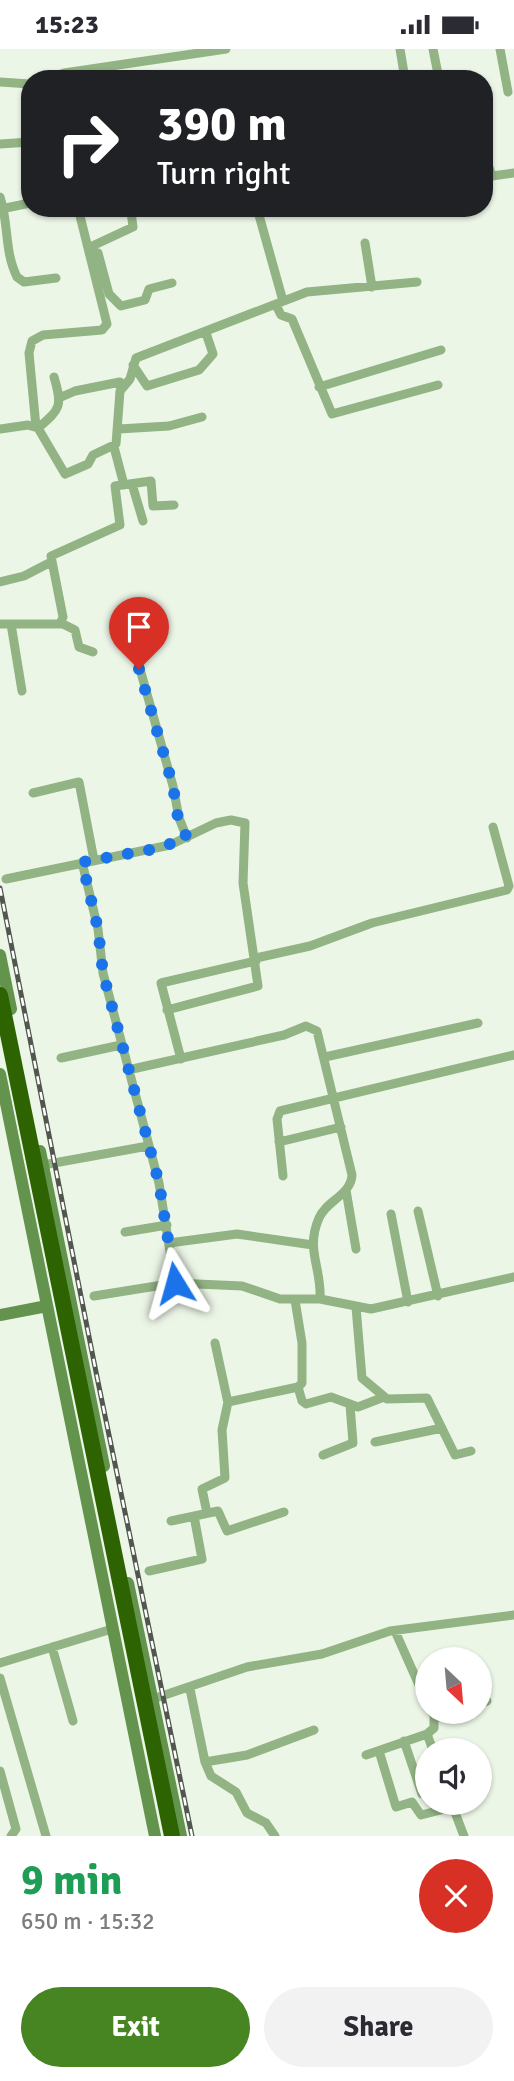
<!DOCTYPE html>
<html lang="en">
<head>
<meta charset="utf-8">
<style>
  :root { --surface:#fff; --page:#f2f2f3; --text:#2b2b33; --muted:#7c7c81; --accent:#478422 }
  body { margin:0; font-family:Signika,sans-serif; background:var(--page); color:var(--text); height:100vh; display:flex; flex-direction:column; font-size:26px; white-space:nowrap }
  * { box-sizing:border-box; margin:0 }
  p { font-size:23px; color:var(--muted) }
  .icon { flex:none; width:38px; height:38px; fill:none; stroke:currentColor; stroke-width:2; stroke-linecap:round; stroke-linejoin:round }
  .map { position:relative; height:1787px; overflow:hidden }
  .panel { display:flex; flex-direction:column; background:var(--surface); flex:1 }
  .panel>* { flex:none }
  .top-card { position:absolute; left:21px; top:21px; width:472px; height:147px; border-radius:28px; box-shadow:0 2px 5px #0004; background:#202124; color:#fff; overflow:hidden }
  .needle { width:46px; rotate:154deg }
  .buttons { position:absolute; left:415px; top:1598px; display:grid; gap:14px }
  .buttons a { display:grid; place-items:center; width:77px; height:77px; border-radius:50%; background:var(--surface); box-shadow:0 2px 5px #0004; font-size:35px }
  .pin { position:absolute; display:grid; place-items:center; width:60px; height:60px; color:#fff; margin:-72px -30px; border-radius:50% 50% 50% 0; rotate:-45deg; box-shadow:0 0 7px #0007 }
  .pin .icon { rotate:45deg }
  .me { position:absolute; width:77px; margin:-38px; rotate:352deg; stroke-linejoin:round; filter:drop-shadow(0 0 5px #0008) }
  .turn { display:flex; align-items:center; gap:24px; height:147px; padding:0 21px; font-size:32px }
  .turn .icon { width:91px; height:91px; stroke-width:2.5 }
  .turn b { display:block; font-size:49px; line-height:60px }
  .round { display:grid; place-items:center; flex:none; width:74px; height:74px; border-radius:37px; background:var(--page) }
  .summary { display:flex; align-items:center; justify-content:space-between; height:119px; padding:0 21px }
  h1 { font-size:42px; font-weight:700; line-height:52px; color:#1e9e55 }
  .button { display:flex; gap:14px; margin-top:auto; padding:14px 21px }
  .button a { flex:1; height:80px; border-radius:42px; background:var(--accent); color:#fff; font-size:28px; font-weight:700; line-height:80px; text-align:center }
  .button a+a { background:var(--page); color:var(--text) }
  .status { display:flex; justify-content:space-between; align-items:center; height:49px; padding:0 35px; background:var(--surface); direction:ltr }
  .status svg { height:19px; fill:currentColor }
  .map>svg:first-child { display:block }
</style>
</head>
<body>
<div class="status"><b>15:23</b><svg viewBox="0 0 49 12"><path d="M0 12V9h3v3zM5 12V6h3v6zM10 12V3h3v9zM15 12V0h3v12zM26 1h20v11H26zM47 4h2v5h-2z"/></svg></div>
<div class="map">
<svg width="514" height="1787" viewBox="0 0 514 1787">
  <rect width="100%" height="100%" fill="#ecf6e7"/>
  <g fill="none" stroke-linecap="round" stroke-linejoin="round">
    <path stroke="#92b384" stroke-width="9" d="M 400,0 L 405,30
      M 433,0 L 439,30
      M 500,0 L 508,43
      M 48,30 L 64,24 L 226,0
      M 0,33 L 30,35
      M 0,95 L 30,93
      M 485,107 L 492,127
      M 485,128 L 514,124
      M 0,148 C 9,174 4,202 17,228 L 24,233 L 56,229
      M 257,159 L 283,252
      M 1,160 L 30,154
      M 365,194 L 372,238
      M 88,199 L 133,178 L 131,163 L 136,159
      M 89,203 L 98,204 L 109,245 L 121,257 L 145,251 L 149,240 L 172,234
      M 276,256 L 281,266 L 292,270 L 332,365 L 438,336
      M 133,316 L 147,337 L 199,321 L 213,305 L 206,284
      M 319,338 L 441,301
      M 59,349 L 75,342 L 120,333
      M 36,378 L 29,304 L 32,292 L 43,286 L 102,281 L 107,275 L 78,159
      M 38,379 C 60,360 63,358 54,328
      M 0,380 L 28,376 L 38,379 L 65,425 L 88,415 L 93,406 L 116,395 L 120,342 L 130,330 L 136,309 L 307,243 L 417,233
      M 119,380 L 169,377 L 202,368
      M 114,398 L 124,436
      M 132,435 L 143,472
      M 0,533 L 24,527 L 51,513
      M 61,574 L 75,581 L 79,598 L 93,603
      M 0,575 L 60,575 L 63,568 L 51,507 L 120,476 L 115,437 L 151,432 L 153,457 L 174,456
      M 11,575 L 22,642
      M 136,606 L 173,737 L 179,769 L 187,789
      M 33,744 L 79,733 L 94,811
      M 82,813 L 98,880 L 103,924 L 159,1134 L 175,1234
      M 6,830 L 170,796 L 216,774 L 231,771 L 245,774 L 243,834 L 258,937 L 167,961
      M 256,909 L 310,897 L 372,874 L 507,841 L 509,837 L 493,778
      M 325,1008 L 478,974
      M 61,1009 L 121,996
      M 181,1010 L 161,934 L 256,912
      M 128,1021 L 284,986 L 306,977 L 317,982 L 352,1126 C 351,1146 326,1152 319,1169 C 305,1201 322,1219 320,1250
      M 279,1093 L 341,1078
      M 43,1116 L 148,1097
      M 283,1127 L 277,1070 L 280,1062 L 514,1006
      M 346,1141 L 356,1200
      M 418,1162 L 438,1247
      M 391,1165 L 408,1253
      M 125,1183 L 167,1176
      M 169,1194 L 237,1185 L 313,1196
      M 94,1247 L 175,1234 L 242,1237 L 280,1250 L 320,1250 L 371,1260 L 514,1228
      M 356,1258 L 362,1329 L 387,1350 L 427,1349 L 455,1406 L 471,1402
      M 215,1294 L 228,1354
      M 298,1338 L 302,1352 L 306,1355 L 331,1348 L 358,1358 L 384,1348
      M 375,1393 L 442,1379
      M 323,1406 L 353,1394 L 350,1356
      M 207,1464 L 202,1440 L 225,1429 L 222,1381 L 228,1353 L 298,1338 L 302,1334 L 302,1294 L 295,1251
      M 171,1472 L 218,1462 L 227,1482 L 284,1463
      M 149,1522 L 202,1510 L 194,1467
      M 395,1582 L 427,1654
      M 52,1598 L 73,1672
      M 0,1614 L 112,1580
      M 0,1629 L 46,1787
      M 190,1640 L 205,1713 L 211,1727 L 236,1743 L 247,1764 L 266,1774 L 275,1787
      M 153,1650 L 247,1618 L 322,1605 L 390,1582 L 514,1566
      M 480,1655 L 487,1652
      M 431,1662 L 436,1669 L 456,1662
      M 427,1685 L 433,1701
      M 404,1692 L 422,1745
      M 379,1702 L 396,1758 L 412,1753 L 421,1766 L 453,1758 L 464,1787
      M 366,1706 L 427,1685 L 434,1679 L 434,1669
      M 205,1713 L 247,1706 L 314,1681
      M 0,1722 L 16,1780 L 11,1787"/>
    <path stroke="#63934c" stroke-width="12" d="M 0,906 L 11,960
      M 0,1025 L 155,1787
      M 40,1102 L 104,1417
      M 0,1266 L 47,1257
      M 128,1534 L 181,1787"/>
    <g stroke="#51564e" stroke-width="5">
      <path id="rail" d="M 0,839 L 97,1328 L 192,1787"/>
    </g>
    <use href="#rail" stroke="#fff" stroke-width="2.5" stroke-dasharray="8" stroke-linecap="butt"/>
    <path stroke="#2d6401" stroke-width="16" d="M 0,946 L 172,1787"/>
  </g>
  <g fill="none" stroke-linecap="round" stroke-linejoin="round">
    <path stroke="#1a73e8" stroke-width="12" stroke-dasharray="0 21.6" d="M 139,620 L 173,737 L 178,769 L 187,789 L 155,800 L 82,813 L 98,880 L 103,924 L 159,1134 L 175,1234"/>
  </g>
</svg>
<div class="buttons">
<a><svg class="needle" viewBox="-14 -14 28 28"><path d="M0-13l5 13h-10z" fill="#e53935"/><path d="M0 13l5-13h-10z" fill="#7c7c81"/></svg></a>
<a><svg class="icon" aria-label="sound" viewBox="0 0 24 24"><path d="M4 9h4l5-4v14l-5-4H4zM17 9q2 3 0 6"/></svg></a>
</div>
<div class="pin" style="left:139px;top:620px;background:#d93025"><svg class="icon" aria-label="arrive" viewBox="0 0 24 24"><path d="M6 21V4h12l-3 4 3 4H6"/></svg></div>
<svg class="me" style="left:175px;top:1234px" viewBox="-20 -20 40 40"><path d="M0-17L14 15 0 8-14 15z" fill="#1a73e8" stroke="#fff" stroke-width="4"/></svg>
<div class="top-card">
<div class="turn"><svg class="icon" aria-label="right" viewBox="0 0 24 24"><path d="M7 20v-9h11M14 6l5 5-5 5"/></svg><div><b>390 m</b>Turn right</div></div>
</div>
</div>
<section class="panel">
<div class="summary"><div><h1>9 min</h1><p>650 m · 15:32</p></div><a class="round" style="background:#d93025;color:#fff"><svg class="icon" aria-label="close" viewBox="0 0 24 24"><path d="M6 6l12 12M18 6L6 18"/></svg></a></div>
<div class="button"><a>Exit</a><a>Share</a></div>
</section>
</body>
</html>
